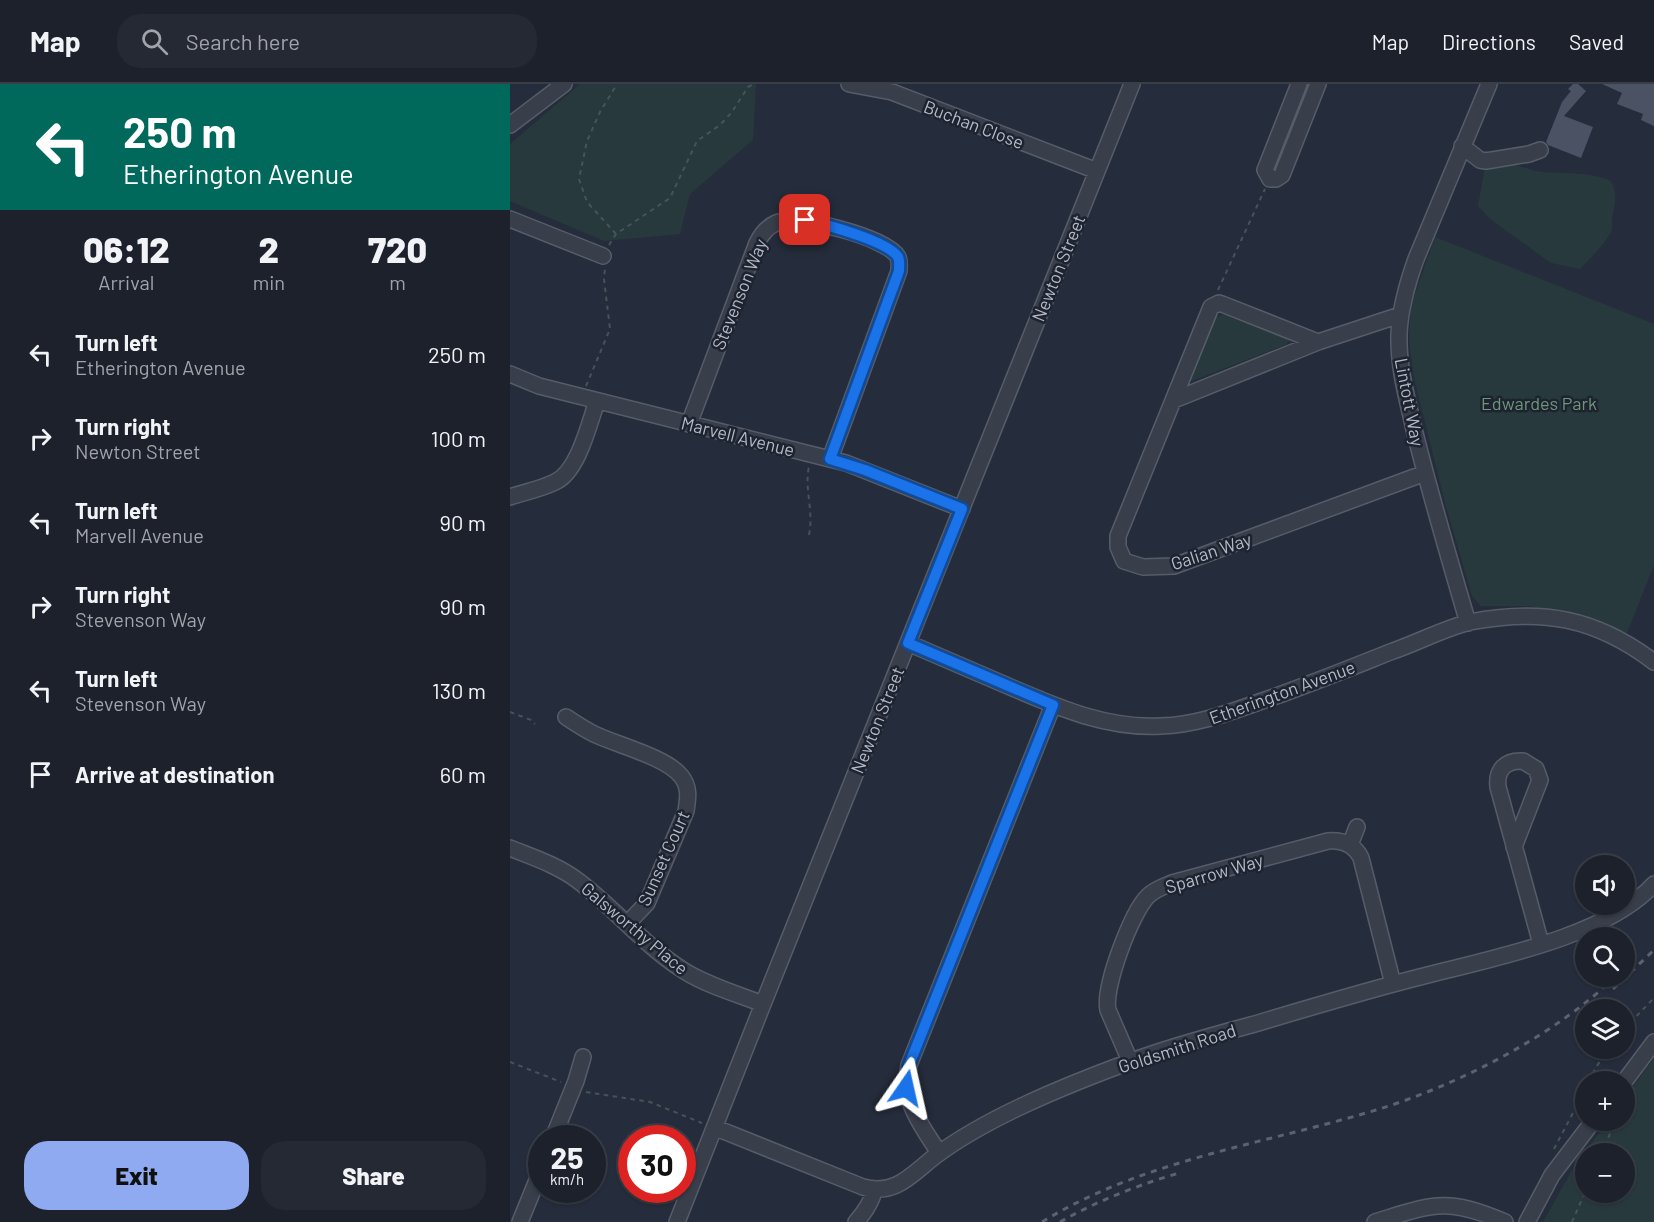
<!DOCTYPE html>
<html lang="en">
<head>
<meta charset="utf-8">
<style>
  :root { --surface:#1c212c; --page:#252934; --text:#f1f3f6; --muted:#a0a3a9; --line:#3a3e48; --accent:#8faaf0 }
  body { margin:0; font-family:Barlow,sans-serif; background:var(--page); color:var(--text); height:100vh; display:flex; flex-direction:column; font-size:22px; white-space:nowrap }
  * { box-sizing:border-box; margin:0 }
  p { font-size:20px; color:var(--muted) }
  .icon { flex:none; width:33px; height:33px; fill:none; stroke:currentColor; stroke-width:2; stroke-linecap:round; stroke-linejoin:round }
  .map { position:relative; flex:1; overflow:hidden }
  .side { display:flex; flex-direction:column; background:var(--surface); width:510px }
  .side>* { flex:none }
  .banner { background:#00695c; color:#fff; overflow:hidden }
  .buttons { position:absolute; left:1065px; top:771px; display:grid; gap:12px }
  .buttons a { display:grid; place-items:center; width:60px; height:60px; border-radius:50%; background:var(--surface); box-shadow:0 2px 4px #0004,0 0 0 2px var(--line); font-size:30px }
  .speed { position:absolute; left:18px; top:1041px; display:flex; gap:12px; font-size:30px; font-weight:700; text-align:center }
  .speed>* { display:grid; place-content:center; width:78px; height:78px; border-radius:50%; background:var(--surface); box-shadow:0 2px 4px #0004,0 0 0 2px var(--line); line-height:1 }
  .speed small { font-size:15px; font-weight:400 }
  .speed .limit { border:9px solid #d22; background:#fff; color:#111 }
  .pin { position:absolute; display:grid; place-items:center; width:51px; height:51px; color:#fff; margin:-26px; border-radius:12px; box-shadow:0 3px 9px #0006 }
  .me { position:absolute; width:66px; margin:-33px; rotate:11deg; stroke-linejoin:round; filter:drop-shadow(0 0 4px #0008) }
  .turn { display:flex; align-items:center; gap:21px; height:126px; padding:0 24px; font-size:27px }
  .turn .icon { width:78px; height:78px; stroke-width:2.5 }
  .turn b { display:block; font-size:42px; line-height:51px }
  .eta { display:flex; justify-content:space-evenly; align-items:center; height:102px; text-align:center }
  .eta b { font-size:36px; font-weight:800; line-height:42px }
  .primary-button { display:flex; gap:12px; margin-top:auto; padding:12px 24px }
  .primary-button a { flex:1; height:69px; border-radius:24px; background:var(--accent); color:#111; font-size:24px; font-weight:800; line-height:69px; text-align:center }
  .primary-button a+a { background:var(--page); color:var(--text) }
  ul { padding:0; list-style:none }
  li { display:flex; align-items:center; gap:18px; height:84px; padding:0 24px }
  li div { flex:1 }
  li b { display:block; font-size:22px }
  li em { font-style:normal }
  header { display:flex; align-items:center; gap:36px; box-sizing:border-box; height:84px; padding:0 30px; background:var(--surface); border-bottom:2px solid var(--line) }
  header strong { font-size:28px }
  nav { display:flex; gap:33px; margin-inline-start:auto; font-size:21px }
  .search { width:420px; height:54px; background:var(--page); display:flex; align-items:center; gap:15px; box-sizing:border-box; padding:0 21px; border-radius:24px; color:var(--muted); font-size:22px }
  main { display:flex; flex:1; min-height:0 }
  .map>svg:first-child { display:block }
</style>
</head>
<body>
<header>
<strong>Map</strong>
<div class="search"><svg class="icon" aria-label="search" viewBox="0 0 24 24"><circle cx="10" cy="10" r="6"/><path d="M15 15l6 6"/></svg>Search here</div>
<nav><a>Map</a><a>Directions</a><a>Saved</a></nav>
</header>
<main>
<section class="side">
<div class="banner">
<div class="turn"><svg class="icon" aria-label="left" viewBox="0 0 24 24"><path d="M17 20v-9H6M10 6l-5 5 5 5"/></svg><div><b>250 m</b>Etherington Avenue</div></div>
</div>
<div class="eta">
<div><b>06:12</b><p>Arrival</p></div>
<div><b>2</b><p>min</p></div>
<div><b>720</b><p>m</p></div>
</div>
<ul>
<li><svg class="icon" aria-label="left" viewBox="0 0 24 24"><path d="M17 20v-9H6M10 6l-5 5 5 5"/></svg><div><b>Turn left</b><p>Etherington Avenue</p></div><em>250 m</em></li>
<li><svg class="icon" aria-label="right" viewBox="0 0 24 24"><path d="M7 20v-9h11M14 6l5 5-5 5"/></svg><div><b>Turn right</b><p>Newton Street</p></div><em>100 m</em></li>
<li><svg class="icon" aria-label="left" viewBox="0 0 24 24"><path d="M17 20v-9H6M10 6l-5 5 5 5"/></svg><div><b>Turn left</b><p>Marvell Avenue</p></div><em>90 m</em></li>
<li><svg class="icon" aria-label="right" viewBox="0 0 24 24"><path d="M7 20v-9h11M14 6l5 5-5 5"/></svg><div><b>Turn right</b><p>Stevenson Way</p></div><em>90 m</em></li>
<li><svg class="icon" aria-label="left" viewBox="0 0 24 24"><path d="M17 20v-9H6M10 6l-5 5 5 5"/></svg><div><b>Turn left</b><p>Stevenson Way</p></div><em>130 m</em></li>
<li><svg class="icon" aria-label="arrive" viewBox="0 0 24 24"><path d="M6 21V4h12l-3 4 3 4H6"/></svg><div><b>Arrive at destination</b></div><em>60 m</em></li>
</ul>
<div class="primary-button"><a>Exit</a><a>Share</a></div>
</section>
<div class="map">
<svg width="1144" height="1138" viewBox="0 0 1144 1138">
  <rect width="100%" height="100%" fill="#252c3b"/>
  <path fill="#28393d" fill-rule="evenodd" d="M 70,0 L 246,0 L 243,56 L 180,110 L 170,150 L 94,157 L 0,117 L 0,60 Z
    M 1003,80 C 1011,82 1019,86 1026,87 C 1052,91 1076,86 1101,97 C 1108,111 1105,119 1102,134 C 1101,138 1103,144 1101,148 C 1097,157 1077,178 1070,185 L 1041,179 L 980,135 L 968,122 L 975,82 Z
    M 925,153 L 1144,240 L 1144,481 L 1117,549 L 1072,531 L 1018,522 L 971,522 L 962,512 L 935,419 L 904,294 L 899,256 L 901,221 Z
    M 713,230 L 780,256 L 775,261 L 682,297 L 676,294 L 700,236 Z
    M 1144,974 L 1144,1138 L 1033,1138 L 1065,1081 L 1098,1037 L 1114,1036 L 1115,1014 ZM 1076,1070 L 1114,1070 L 1114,1108 L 1076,1108 Z"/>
  <path fill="#4b5264" d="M 1063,0 L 1068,0 L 1076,7 L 1054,32 L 1083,43 L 1071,74 L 1038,61 L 1036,58 L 1052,18 L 1061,7 L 1058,5 Z
    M 1092,0 L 1144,0 L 1144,42 L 1131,36 L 1133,30 L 1107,20 L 1112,9 Z"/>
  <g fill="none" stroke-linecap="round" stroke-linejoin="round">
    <g stroke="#575c69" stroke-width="18">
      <path id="minor" d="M 339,0 L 382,8 L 587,87
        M 789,0 L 755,86 L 760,95 L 766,95 L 772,91 L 808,0
        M 0,41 L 54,0
        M 952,62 L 970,76 L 976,77 L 1019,70 L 1030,66
        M 0,135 L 93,172
        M 808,258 L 712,220 L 709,219 L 701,223 L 608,452 L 608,463 L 614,477 L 633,483 L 664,482 L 915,389
        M 0,290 L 29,302 L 336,379 L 452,425
        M 664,316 L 808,258 L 890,231
        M 179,340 L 247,159 C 251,151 257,143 266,139 C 287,130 377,153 388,173 C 390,177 389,183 389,187 L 320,375
        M 0,413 C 15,408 31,405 45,398 C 68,388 79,340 87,317
        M 958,539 C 939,474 920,410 904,345 C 897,314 888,283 889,250 C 890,224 897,200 906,175 L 979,0
        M 398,559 C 431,573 465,588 498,602 C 547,623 596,645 651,642 C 686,641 718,629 752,617 C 796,602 840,584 883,567 C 906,559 938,543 960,538 C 1032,524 1086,534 1144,578
        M 56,633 C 65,639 74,645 84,650 C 107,661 156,673 171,692 C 180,703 178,714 176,727 L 137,819 L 118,839
        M 840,761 L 847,743
        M 1004,763 L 1030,696 L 1026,685 L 1013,677 C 995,676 986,686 988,703 L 1031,860
        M 0,764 C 22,773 47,781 67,796 C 105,824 135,863 176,888 C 199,902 227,910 253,920
        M 620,977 L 598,926 C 593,904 621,829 638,812 C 645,805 653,803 662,799 L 818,757 C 832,756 844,760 851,774 L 883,900
        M 1114,998 L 1144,958
        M 206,1044 L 353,1103 C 385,1112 401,1091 424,1073 C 477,1033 557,1001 619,978 C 659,963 700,952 741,941 C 795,925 848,909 902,895 C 973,876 1094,855 1144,800
        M 43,1054 L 66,997 L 73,973
        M 429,1069 C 411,1040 391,1018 399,981 L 543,621
        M 10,1138 L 32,1084
        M 167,1138 L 253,920 L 622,0
        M 346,1138 C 354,1129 362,1118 364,1106
        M 865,1138 C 923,1120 937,1113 995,1138
        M 1017,1138 L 1042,1091 L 1084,1036"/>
    </g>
    <path stroke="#455459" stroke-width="2" stroke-dasharray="4.5 4.5" stroke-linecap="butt" d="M 106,150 L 77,118 L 69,95 L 77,57 L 90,28 L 107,0
      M 99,161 L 106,150 L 160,114 L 187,57 L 210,41 L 222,28 L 238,3 L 244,0
      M 708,206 L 755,105
      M 76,302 L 100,245 L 94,195 L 95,184
      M 299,451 C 304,425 294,406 299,382
      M 0,628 L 21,636 L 25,640
      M 1114,945 L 1144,914
      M 0,978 L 51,998
      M 1079,998 L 1086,983 L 1100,964
      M 76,1008 L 140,1018 L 192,1039
      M 1114,1020 L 1120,1010
      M 1044,1065 L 1076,1004
      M 1091,1070 L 1106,1036
      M 1062,1138 L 1076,1106"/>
    <use href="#minor" stroke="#393e4b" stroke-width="15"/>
    <path stroke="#5b6272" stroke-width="3" stroke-dasharray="6 6" stroke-linecap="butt" d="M 1103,905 L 1144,866
      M 532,1138 C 633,1076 754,1060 866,1026 C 946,1002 1046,951 1106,892
      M 550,1138 C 587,1117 628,1101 669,1089"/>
  </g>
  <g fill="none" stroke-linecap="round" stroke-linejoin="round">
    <g stroke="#114b97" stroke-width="15">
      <path id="route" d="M 295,136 C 314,140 378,157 388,173 C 390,177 389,183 389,187 L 320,375 L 355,386 L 452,425 L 398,559 L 543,621 L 399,981 L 396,1004"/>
    </g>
    <use href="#route" stroke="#1a73e8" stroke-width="10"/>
  </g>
  <g text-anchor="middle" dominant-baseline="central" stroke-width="5" stroke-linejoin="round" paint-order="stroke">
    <g font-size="18" fill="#b4b9c7" stroke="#1e2330">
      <text transform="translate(464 40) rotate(21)">Buchan Close</text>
      <text transform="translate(548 184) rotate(-68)">Newton Street</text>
      <text transform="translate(229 210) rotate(-68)">Stevenson Way</text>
      <text transform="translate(900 318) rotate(79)">Lintott Way</text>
      <text transform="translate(228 352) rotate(14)">Marvell Avenue</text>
      <text transform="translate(701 467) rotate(-18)">Galian Way</text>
      <text transform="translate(772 608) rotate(-20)">Etherington Avenue</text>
      <text transform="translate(367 636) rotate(-68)">Newton Street</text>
      <text transform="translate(153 774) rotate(-66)">Sunset Court</text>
      <text transform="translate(704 789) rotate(-16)">Sparrow Way</text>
      <text transform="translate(125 844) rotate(40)">Galsworthy Place</text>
      <text transform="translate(667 964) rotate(-18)">Goldsmith Road</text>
    </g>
    <g font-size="18" fill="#6d967b" stroke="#1e2330">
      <text x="1029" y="319">Edwardes Park</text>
    </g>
  </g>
</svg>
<div class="buttons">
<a><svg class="icon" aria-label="sound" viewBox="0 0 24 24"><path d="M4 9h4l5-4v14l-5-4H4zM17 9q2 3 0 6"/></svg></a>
<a><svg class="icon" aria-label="search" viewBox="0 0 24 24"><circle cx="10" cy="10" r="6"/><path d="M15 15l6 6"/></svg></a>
<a><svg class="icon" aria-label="layers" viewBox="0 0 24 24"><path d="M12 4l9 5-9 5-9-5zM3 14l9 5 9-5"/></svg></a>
<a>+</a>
<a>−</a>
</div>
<div class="speed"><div>25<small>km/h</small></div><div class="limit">30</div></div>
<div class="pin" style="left:295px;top:136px;background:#d93025"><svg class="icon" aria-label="arrive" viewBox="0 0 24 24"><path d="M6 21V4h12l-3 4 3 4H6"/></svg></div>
<svg class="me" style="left:396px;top:1004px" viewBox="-20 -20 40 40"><path d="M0-17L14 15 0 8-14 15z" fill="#1a73e8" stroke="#fff" stroke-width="4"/></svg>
</div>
</main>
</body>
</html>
